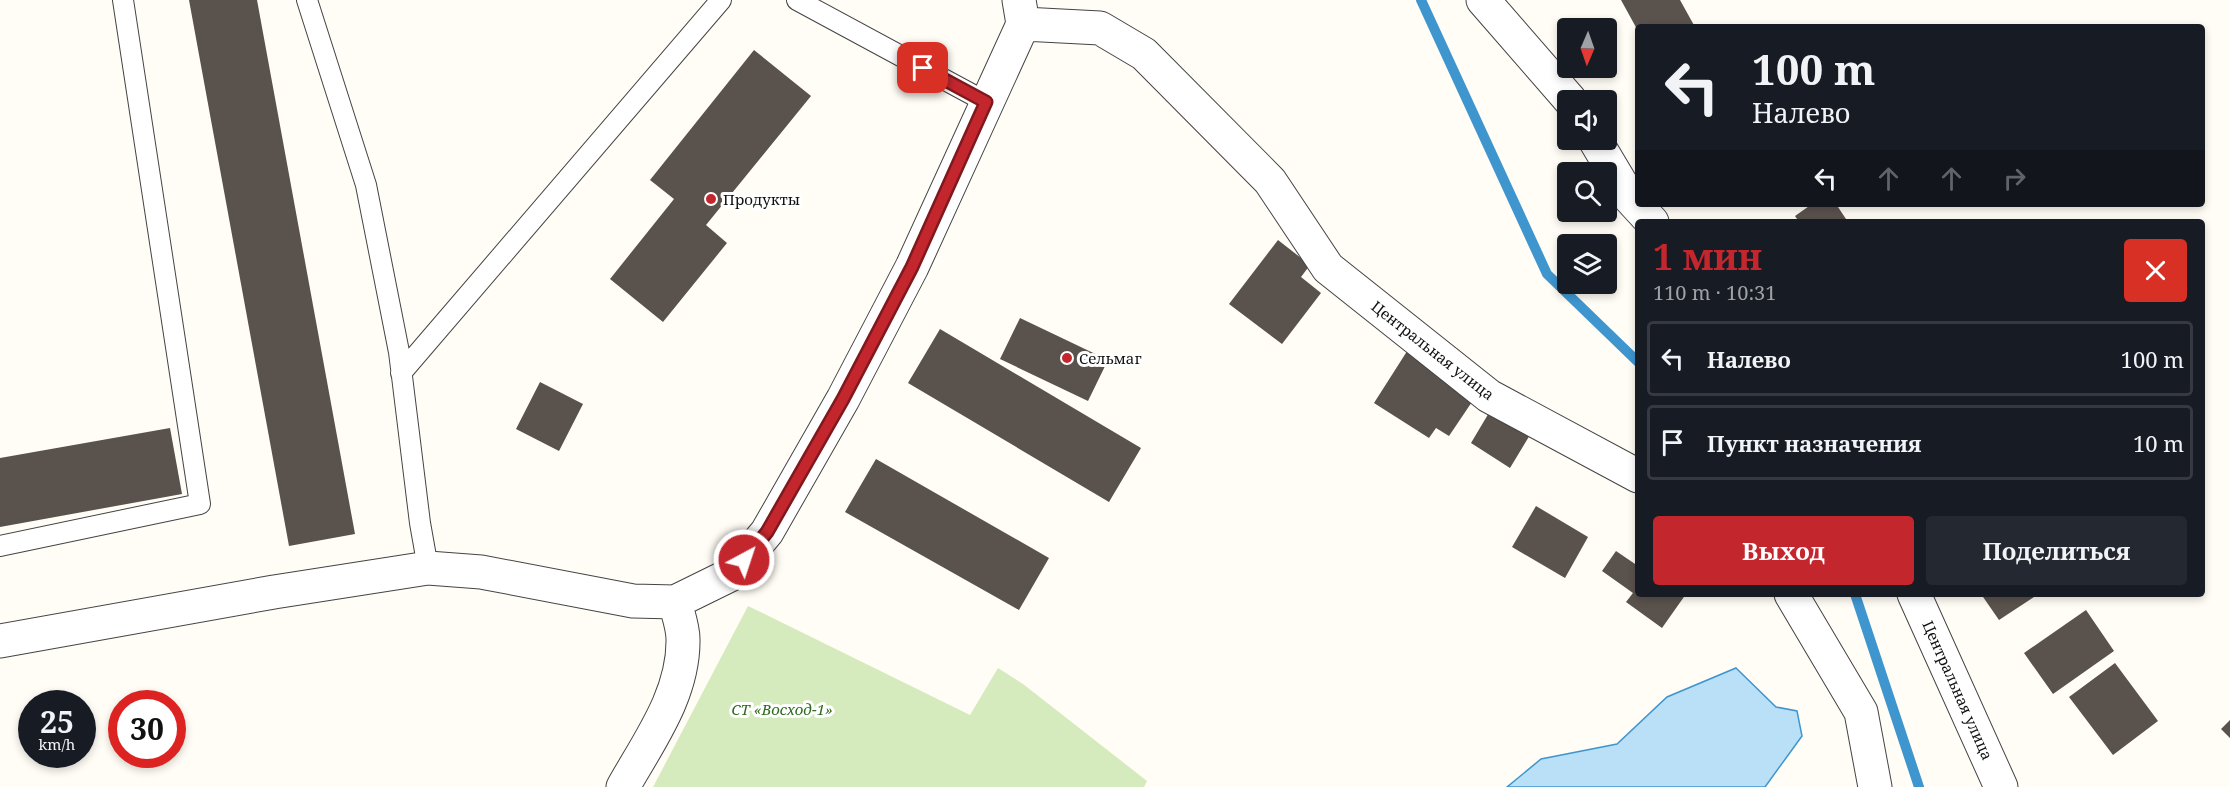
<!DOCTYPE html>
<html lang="ru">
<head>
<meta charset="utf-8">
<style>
  :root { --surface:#171b24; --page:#242831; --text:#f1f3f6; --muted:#9ea1a6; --line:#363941; --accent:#c4262e }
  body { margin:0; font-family:"Noto Serif",serif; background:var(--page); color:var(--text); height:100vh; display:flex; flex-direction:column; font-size:22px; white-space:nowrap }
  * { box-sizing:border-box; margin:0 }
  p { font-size:20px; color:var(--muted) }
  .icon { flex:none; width:33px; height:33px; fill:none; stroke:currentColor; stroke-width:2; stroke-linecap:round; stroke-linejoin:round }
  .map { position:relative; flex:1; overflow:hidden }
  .panel { position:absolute; left:1635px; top:219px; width:570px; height:378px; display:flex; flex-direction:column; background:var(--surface); border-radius:6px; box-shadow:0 3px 9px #0003 }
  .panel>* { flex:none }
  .banner { position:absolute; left:1635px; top:24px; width:570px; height:183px; border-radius:6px; box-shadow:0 3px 9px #0003; background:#171b24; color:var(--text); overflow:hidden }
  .needle { width:39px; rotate:182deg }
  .fabs { position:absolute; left:1557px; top:18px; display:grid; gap:12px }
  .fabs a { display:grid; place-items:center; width:60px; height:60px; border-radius:6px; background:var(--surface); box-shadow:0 3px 9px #0003; font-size:30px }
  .speed { position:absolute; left:18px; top:690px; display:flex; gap:12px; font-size:30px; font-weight:700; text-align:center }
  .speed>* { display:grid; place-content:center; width:78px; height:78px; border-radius:50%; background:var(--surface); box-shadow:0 3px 9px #0003; line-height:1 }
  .speed small { font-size:15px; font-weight:400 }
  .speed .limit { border:9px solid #d22; background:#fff; color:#111 }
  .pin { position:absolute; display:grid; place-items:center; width:51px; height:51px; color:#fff; margin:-26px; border-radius:12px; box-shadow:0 3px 9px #0006 }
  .me { position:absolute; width:66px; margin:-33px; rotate:40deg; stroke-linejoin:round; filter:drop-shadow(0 0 4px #0008) }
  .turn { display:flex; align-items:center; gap:21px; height:126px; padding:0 18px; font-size:27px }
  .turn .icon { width:78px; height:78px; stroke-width:2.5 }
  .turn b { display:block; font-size:42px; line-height:51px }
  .lanes { display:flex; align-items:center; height:57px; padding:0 18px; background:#0003; justify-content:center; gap:30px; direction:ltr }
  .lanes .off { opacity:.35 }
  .round { display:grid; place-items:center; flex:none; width:63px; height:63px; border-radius:6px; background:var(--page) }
  .head { display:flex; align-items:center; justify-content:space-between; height:102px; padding:0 18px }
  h1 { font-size:36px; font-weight:700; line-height:45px; color:var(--accent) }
  .primary-button { display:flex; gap:12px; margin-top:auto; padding:12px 18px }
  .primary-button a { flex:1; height:69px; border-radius:6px; background:var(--accent); color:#fff; font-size:24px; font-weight:700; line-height:69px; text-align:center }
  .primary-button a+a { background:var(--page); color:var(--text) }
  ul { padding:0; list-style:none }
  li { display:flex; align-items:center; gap:18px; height:75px; margin:0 12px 9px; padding:0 6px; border:3px solid var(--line); border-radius:6px }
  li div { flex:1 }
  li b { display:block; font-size:22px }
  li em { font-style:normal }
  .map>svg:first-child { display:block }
</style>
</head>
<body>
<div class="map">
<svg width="2230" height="787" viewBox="0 0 2230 787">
  <rect width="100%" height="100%" fill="#fffdf5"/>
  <path fill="#d5ebbd" d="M 748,606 L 970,715 L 998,668 L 1023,684 L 1147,781 L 1144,787 L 653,787 Z"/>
  <path fill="#b9e0f7" stroke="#3f96cf" stroke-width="1.5" d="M 1736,668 L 1776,707 L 1797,711 L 1802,736 L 1765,787 L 1507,787 L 1541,759 L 1617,744 L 1667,697 Z"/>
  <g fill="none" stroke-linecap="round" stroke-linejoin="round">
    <path stroke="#3f96cf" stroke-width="10" d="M 1421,0 L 1547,274 L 1638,362
      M 1855,594 L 1919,787"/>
  </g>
  <path fill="#5a524d" d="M 189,0 L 257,0 L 355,534 L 289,546 Z
    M 1621,0 L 1680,0 L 1695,27 L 1638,27 L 1638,31 Z
    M 754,50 L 811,96 L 706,225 L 727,243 L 663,322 L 610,279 L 674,199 L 650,180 Z
    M 1812,204 L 1836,204 L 1848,222 L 1799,222 L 1795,216 Z
    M 1278,240 L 1310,265 L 1301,277 L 1321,293 L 1282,344 L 1229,304 Z
    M 1020,318 L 1108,360 L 1088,401 L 1000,359 Z
    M 940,329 L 1141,448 L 1109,502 L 908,383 Z
    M 1411,345 L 1480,390 L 1449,436 L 1436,428 L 1429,438 L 1374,403 Z
    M 540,382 L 583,404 L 559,451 L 516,429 Z
    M 1493,406 L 1533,430 L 1510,468 L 1471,443 Z
    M 170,428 L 182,494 L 0,527 L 0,458 Z
    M 876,459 L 1049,558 L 1019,610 L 845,512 Z
    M 1536,506 L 1588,537 L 1565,578 L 1512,547 Z
    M 1616,551 L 1638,566 L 1638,594 L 1686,594 L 1662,628 L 1626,602 L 1633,593 L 1602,571 Z
    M 1981,594 L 2033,594 L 2034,597 L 1999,620 Z
    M 2086,610 L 2114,651 L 2053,694 L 2024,653 Z
    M 2115,663 L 2158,721 L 2113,755 L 2069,697 Z
    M 2230,720 L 2230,738 L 2221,729 Z"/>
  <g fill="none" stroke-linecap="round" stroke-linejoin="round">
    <g stroke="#444" stroke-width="22">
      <path id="service" d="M 307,0 L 366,185 L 399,352 L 420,523 L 428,568
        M 797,0 L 986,102
        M 401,373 L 721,0
        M 0,546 L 200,504 L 123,0"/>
    </g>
    <g stroke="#444" stroke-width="35">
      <path id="minor" d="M 1483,0 L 1570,100
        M 1023,24 L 1100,28 L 1144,54 L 1270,181 L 1328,268 L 1489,396 L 1638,476
        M 1595,140 L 1629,197 L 1652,222
        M 1791,594 L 1861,712 L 1875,787
        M 1914,594 L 2001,787
        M 0,641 L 274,592 L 428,568 L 481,572 L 633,601 L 675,602 L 732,574 L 767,532 L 843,399 L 912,267 L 1023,24 L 1019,0
        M 623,787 C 649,741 684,694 683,639 C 683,627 678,614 675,602"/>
    </g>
    <use href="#service" stroke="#fff" stroke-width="20"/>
    <use href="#minor" stroke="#fff" stroke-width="33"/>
  </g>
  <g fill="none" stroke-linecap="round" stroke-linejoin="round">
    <g stroke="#7f191e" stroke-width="15">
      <path id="route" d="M 744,560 L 767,532 L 843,399 L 912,267 L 986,102 L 923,68"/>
    </g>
    <use href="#route" stroke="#c4262e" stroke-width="10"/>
  </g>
  <g fill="#c4262e" stroke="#fff" stroke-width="2">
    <circle cx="711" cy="199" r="6"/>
    <circle cx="1067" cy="358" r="6"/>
  </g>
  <g text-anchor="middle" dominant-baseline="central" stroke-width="6" stroke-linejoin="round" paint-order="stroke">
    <g font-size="15" fill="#111" stroke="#fff" text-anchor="start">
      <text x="723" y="199">Продукты</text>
      <text x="1079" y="358">Сельмаг</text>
    </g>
    <g font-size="15" fill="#111" stroke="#fff">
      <text transform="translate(1433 350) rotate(38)">Центральная улица</text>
      <text transform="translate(1958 690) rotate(66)">Центральная улица</text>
    </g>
    <g font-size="15" font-style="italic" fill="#2f6b1f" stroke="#fff">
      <text x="782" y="709">СТ «Восход-1»</text>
    </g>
  </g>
</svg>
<div class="fabs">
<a><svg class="needle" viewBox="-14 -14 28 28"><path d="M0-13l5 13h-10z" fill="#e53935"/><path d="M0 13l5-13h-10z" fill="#9ea1a6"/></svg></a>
<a><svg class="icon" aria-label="sound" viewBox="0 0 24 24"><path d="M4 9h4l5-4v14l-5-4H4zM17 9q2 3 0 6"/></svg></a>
<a><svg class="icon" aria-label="search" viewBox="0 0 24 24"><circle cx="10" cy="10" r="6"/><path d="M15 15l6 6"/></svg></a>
<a><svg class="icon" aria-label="layers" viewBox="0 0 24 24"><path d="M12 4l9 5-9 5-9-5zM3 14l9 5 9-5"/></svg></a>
</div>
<div class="speed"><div>25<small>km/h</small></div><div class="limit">30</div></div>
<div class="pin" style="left:923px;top:68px;background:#d93025"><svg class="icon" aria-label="arrive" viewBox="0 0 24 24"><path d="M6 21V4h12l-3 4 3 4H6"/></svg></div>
<svg class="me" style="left:744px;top:560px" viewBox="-20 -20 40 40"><circle r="17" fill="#c4262e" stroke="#fff" stroke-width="3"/><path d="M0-11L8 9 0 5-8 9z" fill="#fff"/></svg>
<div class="banner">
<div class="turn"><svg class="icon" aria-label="left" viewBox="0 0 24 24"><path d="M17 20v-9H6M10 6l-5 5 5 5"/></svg><div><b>100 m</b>Налево</div></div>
<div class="lanes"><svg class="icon" aria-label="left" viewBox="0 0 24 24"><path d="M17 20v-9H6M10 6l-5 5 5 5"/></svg><svg class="icon off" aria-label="ahead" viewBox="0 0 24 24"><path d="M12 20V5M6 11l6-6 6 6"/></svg><svg class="icon off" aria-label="ahead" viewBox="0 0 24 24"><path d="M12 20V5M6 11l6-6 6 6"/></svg><svg class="icon off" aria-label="right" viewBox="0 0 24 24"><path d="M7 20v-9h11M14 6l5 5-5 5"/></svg></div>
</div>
<section class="panel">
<div class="head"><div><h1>1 мин</h1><p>110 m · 10:31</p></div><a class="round" style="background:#d93025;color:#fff"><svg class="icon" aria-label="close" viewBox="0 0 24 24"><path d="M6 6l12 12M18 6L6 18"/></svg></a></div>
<ul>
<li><svg class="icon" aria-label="left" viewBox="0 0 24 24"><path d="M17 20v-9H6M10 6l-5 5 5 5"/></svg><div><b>Налево</b></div><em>100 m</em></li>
<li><svg class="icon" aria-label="arrive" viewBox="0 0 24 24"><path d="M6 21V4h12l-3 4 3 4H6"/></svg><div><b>Пункт назначения</b></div><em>10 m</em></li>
</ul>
<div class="primary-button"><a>Выход</a><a>Поделиться</a></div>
</section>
</div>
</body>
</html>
